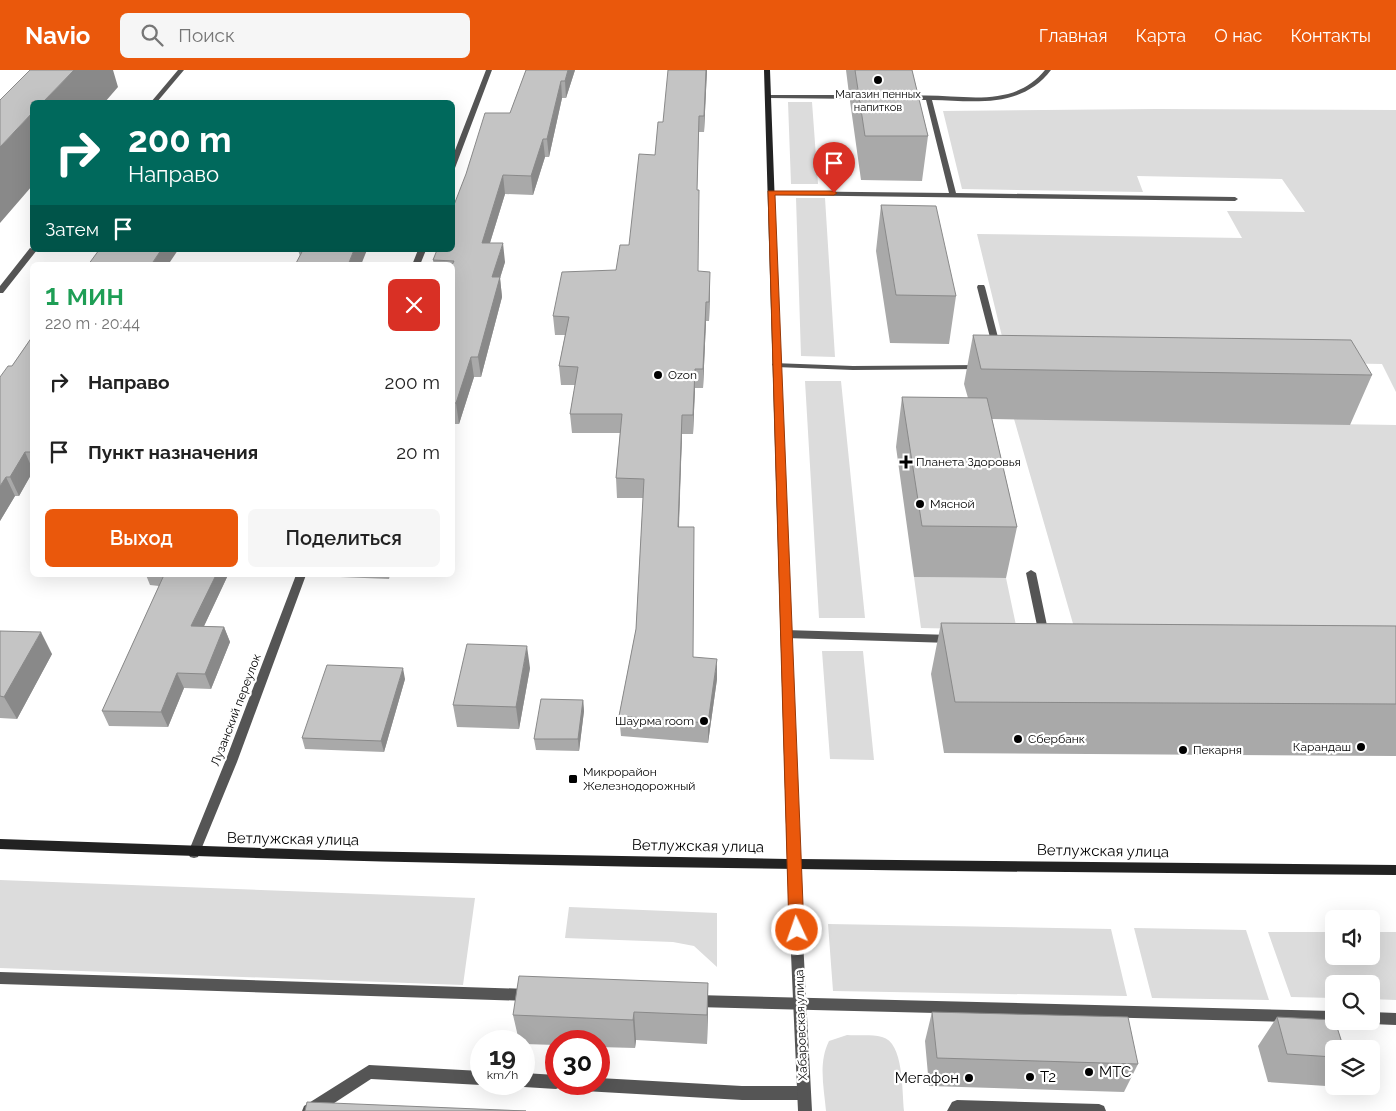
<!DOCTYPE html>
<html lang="ru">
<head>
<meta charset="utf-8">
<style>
  :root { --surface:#fff; --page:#f6f6f6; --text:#222; --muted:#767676; --accent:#ea580c }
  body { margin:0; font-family:Raleway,sans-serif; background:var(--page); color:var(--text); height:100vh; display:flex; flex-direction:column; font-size:19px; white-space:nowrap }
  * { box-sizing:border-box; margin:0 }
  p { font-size:16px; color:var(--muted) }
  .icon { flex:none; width:28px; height:28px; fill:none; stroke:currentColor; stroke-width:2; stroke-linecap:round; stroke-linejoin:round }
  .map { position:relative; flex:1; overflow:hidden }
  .side { position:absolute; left:30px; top:192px; width:425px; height:315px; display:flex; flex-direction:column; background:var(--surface); border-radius:8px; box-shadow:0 5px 20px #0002 }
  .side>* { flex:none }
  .hud { position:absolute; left:30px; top:30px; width:425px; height:152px; border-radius:8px; box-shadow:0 5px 20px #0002; background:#00695c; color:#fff; overflow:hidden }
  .tools { position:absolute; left:1325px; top:840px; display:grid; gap:10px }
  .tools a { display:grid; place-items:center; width:55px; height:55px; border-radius:8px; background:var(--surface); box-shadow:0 5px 20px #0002; font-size:25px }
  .speed { position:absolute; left:470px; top:960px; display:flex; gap:10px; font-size:25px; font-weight:700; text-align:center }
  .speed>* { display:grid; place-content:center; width:65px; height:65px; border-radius:50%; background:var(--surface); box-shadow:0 5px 20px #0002; line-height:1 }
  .speed small { font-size:12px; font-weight:400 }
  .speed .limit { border:8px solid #d22; background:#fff; color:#111 }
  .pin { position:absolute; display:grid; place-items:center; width:42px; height:42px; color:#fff; margin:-51px -21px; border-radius:50% 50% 50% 0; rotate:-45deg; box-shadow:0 0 5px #0007 }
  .pin .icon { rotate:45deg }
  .me { position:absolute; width:55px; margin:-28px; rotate:357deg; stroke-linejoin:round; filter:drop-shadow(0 0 4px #0008) }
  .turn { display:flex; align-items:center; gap:18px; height:105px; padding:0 15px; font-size:22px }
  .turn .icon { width:65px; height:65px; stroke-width:2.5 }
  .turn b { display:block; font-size:35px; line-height:42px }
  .then { display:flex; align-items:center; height:48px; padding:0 15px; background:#0003; gap:10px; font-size:19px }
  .round { display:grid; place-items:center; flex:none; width:52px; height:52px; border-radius:8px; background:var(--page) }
  .summary { display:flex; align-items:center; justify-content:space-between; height:85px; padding:0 15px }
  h1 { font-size:30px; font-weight:600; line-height:38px; color:#1e9e55 }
  .primary-button { display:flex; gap:10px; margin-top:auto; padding:10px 15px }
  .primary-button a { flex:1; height:58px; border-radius:8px; background:var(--accent); color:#fff; font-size:20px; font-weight:600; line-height:58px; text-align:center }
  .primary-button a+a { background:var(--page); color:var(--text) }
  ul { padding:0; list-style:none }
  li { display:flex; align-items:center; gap:15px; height:70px; padding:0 15px }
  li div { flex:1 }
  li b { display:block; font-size:19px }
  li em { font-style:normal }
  header { display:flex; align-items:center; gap:30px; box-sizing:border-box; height:70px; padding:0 25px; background:var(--accent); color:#fff }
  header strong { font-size:24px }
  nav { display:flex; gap:28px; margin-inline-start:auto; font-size:18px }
  .search { width:350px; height:45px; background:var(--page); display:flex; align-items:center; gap:12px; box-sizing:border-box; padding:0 18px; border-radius:8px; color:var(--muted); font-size:19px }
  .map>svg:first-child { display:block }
</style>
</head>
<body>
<header>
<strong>Navio</strong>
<div class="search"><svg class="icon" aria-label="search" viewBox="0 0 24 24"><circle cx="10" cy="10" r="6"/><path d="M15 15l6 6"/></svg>Поиск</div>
<nav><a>Главная</a><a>Карта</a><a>О нас</a><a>Контакты</a></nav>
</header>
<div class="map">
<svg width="1396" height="1041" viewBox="0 0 1396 1041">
  <rect width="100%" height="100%" fill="#fff"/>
  <path fill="#dcdcdc" d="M 788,32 L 812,32 L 818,114 L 791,114 Z
    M 1157,39 L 1396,40 L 1396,322 L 1382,294 L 1007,287 L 977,164 L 1242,168 L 1227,141 L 1305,142 L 1282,109 L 1137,106 L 1143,122 L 962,119 L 943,41 Z
    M 796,128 L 825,128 L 835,287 L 801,286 Z
    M 805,311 L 841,311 L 865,548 L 819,548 Z
    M 1014,349 L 1396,355 L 1396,568 L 1076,564 Z
    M 914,507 L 1006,508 L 1017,560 L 921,558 Z
    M 822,581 L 863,581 L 874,690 L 830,689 Z
    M 0,810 L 475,828 L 463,915 L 0,898 Z
    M 569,837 L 717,843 L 717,897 L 694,876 L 673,872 L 565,868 Z
    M 828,854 L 1111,859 L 1127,926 L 833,921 Z
    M 1134,858 L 1246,860 L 1269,930 L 1152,928 Z
    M 1268,862 L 1334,862 L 1334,886 L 1371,886 L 1371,862 L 1396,862 L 1396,930 L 1371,929 L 1371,914 L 1334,914 L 1334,928 L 1291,927 Z
    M 847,965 C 858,966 871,964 882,967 C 904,972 902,1022 904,1041 L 826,1041 C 824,1018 818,993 829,971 Z"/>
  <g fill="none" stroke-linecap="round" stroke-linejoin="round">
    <path fill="#555" fill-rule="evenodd" d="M 1045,0 L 1051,0 C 1021,39 975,31 932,30 L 956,123 L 1235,127 L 1238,129 L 1235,131 L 771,125 L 768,123 L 771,121 L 949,123 L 926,30 L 906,30 L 903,28 L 904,27 C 952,20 1009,44 1045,0 Z
      M 766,25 L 864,25 L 867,27 L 864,29 L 768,28 L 765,26 Z
      M 978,215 L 984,215 L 985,217 L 1001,279 L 1000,281 L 997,281 L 993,279 L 977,217 Z
      M 773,293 L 853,296 L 980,295 L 984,297 L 980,299 L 853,300 L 776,297 L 772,295 Z
      M 1031,500 L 1036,503 L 1049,565 L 1048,568 L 1040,568 L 1039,565 L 1026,503 Z
      M 785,560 L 951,565 L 955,566 L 956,569 L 955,572 L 951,573 L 785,568 L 781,567 L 780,564 L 781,561 Z
      M 0,902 L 529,919 L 534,921 L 536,925 L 534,929 L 529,931 L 0,914 Z
      M 696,925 L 1334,941 L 1334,951 L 1339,951 L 1334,953 L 696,937 L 691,935 L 689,931 L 691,927 Z
      M 1371,942 L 1396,943 L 1396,955 L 1371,954 L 1366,952 L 1366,951 L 1371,951 Z
      M 369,995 L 481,1001 L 481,1014 L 484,1014 L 481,1015 L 371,1009 L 322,1041 L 302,1041 L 304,1036 Z
      M 524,1003 L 556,1005 L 556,1014 L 562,1014 L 561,1017 L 556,1019 L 524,1017 L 519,1014 L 524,1014 Z
      M 599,1008 L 742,1016 L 804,1016 L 809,1018 L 811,1023 L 809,1028 L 804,1030 L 742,1030 L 584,1021 L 579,1019 L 577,1014 L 599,1014 Z
      M 957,1030 L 1099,1034 L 1104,1036 L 1106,1041 L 947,1041 L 952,1032 Z"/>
    <path fill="#555" fill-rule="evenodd" d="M 178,0 L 184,0 L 157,32 L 151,32 Z
      M 486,0 L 492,0 L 455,98 L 452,100 L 452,88 Z
      M 30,178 L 37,180 L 3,223 L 0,223 L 0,216 Z
      M 418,180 L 426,180 L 420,195 L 412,195 Z
      M 296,505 L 306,505 L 237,692 L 198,787 L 194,788 L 190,787 L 188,783 L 225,692 Z
      M 793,789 L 797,790 L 799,794 L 812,1041 L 798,1041 L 787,794 L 789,790 Z"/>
    <path fill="#222" fill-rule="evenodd" d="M 764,0 L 770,0 L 799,789 L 1396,795 L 1396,805 C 930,801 465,798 0,779 L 0,769 L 349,781 L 787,789 Z"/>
  </g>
  <path fill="#a9a9a9" d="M 526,0 L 575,0 L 566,28 L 562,28 L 549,87 L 545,87 L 533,125 L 505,124 L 490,173 L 505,192 L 500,208 L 502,227 L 481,307 L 474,307 L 459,354 L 452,354 L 452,195 L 434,195 L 433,190 L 510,43 Z
    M 707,0 L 704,62 L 699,62 L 697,120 L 698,201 L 710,220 L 709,251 L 706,251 L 703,318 L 695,318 L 693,364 L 682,364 L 679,457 L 693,587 L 717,609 L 708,673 L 621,666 L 619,646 L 636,559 L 643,428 L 617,428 L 616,408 L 620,363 L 572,363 L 570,344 L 575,315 L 561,315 L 559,296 L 565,265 L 555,265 L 553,246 L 616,200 L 629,175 L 655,85 L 663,52 Z
    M 846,0 L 912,0 L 928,66 L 922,111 L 861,110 L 850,31 L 851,24 L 849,24 Z
    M 881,135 L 956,226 L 949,274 L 890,273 L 876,181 Z
    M 298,180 L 367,180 L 300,186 Z
    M 973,265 L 1372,305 L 1350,355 L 992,349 L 1017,457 L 1006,508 L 914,507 L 896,377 L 902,327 L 968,328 L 964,314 Z
    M 32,267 L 32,403 L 19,426 L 15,426 L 0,451 L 12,296 Z
    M 146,505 L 228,505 L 204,556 L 224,557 L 230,572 L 211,619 L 184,618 L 168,657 L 109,656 L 102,641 L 159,516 L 150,515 Z
    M 339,505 L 390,505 L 389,509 L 340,507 Z
    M 941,553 L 1396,556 L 1396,686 L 944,683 L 931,604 Z
    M 0,561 L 52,584 L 17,649 L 0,648 Z
    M 530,598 L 519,659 L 457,657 L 453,635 Z
    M 405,609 L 384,682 L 305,679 L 302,668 Z
    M 583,630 L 584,641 L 579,681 L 536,680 L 534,669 Z
    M 708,913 L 707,974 L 636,970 L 635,978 L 599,977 L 599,971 L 556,971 L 556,975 L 524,974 L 524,971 L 519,971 L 513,945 Z
    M 932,942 L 1138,994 L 1124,1022 L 929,1016 L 925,971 Z
    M 1277,947 L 1334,979 L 1334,1005 L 1326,1016 L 1268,1012 L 1258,976 Z"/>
  <path fill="#898989" d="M 74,0 L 113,0 L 118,17 L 105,32 L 43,32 Z
    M 568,0 L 575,0 L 566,28 L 565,11 Z
    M 706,0 L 707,0 L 704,62 L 704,46 Z
    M 561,11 L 562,28 L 549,87 L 547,69 Z
    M 32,43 L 32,116 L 0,153 L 0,77 Z
    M 543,69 L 545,87 L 533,125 L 531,106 Z
    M 503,105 L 505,124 L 484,192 L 482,173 Z
    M 503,173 L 505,192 L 500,208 L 502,227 L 481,307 L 478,287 L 492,207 Z
    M 161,180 L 178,180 L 168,195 L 151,195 Z
    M 354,180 L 367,180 L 361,195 L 348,195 Z
    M 710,202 L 710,220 L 709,251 L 709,232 Z
    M 706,232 L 706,251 L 703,318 L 703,299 Z
    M 471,287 L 474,307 L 459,354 L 456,333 Z
    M 695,299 L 695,318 L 693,364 L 693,345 Z
    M 682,345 L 682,364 L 678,476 L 678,457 Z
    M 25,382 L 32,398 L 32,403 L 19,426 L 10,407 Z
    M 6,407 L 15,426 L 0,451 L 0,416 Z
    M 216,505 L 228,505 L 197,571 L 191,556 Z
    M 224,557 L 230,572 L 211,619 L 205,604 Z
    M 41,562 L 52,584 L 17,649 L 4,627 Z
    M 527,576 L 530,598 L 519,659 L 516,637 Z
    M 717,589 L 717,609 L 708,673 L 708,653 Z
    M 403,598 L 405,609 L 384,682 L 381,671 Z
    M 177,603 L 184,618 L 168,657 L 161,642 Z
    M 583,630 L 584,641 L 579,681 L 578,669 Z
    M 708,913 L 708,942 L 707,974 L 707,945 Z
    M 634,942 L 636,970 L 635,978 L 633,950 Z"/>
  <path fill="#c4c4c4" stroke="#898989" d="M 30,0 L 74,0 L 43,32 L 32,32 L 32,43 L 0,77 L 0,30 Z
    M 526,0 L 568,0 L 565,11 L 561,11 L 547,69 L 543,69 L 531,106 L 503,105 L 482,173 L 503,173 L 492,207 L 500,207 L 478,287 L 471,287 L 456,333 L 452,333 L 452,195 L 454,191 L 433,190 L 437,180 L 452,180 L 452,140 L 466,104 L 485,43 L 510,43 Z
    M 668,0 L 706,0 L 704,46 L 699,46 L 697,120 L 699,120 L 698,201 L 710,202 L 709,232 L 706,232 L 703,299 L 695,299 L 693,345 L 682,345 L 678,457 L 694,457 L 693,587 L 717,589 L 708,653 L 619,646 L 636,559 L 644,409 L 616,408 L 622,344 L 570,344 L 578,297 L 559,296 L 569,247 L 553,246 L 562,202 L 616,200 L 620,175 L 629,175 L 639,84 L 655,85 L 658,52 L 663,52 Z
    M 855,0 L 912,0 L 928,66 L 865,66 Z
    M 881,135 L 936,136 L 956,226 L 896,225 Z
    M 99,180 L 161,180 L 151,195 L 88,195 Z
    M 303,180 L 354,180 L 348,195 L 295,195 Z
    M 973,265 L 1351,270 L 1372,305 L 981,299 Z
    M 32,267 L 32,382 L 25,382 L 10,407 L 6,407 L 0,416 L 0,307 L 8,296 L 12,296 Z
    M 902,327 L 987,328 L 1017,457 L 922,456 Z
    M 164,505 L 216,505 L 191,556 L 224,557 L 205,604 L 177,603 L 161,642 L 102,641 Z
    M 941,553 L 1396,556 L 1396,634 L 955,632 Z
    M 0,561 L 41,562 L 4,627 L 0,626 Z
    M 467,574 L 527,576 L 516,637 L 453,635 Z
    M 327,595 L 403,598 L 381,671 L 302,668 Z
    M 541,629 L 583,630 L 578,669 L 534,669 Z
    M 519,906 L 708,913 L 707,945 L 634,942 L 633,950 L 513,945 Z
    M 932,942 L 1128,947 L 1138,994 L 937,988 Z
    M 1277,947 L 1334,950 L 1334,951 L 1335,951 L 1344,979 L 1334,979 L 1334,987 L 1287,984 Z
    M 307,1032 L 526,1041 L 305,1041 Z"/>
  <path fill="#ea580c" stroke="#983908" d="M 768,121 L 834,121 L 837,123 L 834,125 L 775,125 L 804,860 L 802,865 L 797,867 L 791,865 L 789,860 Z"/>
  <g fill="#000" stroke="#fff" stroke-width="2">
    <circle cx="878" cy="10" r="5"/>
    <circle cx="658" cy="305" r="5"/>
    <path d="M903.5 384.5h5v5h5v5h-5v5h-5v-5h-5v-5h5z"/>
    <circle cx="920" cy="434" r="5"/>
    <circle cx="704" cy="651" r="5"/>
    <circle cx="1018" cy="669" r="5"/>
    <circle cx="1361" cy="677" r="5"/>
    <circle cx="1183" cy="680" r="5"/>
    <rect x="568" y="704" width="10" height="10" rx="2.5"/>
    <circle cx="1089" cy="1002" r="5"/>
    <circle cx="1030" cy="1007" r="5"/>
    <circle cx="969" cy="1008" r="5"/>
  </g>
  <g text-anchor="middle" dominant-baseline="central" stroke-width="4.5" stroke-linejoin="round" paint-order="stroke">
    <g font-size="11" fill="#000" stroke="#fff">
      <text x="878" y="24">Магазин пенных<tspan x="878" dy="13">напитков</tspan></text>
    </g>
    <g font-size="12" fill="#000" stroke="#fff" text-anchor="start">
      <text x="668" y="305">Ozon</text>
      <text x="916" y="392">Планета Здоровья</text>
      <text x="930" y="434">Мясной</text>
      <text x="694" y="651" text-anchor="end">Шаурма room</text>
      <text x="1028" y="669">Сбербанк</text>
      <text x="1351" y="677" text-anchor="end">Карандаш</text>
      <text x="1193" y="680">Пекарня</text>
      <text x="583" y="702">Микрорайон<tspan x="583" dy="14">Железнодорожный</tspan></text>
    </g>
    <g font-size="12" fill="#000" stroke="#fff">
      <text transform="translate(236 640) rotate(-69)">Лузанский переулок</text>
      <text transform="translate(801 955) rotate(-92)">Хабаровская улица</text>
    </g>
    <g font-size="15" fill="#000" stroke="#fff">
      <text transform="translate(293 769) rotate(1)">Ветлужская улица</text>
      <text transform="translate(698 776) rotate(1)">Ветлужская улица</text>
      <text transform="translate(1103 781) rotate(1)">Ветлужская улица</text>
    </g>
    <g font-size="15" fill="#000" stroke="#fff" text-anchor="start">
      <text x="1099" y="1002">МТС</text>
      <text x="1040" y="1007">T2</text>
      <text x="959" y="1008" text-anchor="end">Мегафон</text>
    </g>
  </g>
</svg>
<div class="tools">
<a><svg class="icon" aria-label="sound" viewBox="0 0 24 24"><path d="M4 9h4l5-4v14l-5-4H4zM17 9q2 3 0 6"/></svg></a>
<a><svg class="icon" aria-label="search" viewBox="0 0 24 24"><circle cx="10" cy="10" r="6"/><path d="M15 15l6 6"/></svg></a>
<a><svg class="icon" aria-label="layers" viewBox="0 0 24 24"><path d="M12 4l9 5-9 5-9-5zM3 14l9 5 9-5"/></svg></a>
</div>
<div class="speed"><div>19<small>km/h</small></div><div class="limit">30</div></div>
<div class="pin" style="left:834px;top:123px;background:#d93025"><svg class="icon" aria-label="arrive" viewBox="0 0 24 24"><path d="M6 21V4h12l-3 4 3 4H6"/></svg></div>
<svg class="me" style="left:797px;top:860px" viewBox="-20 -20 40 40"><circle r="17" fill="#ea580c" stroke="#fff" stroke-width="3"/><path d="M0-11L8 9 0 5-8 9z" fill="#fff"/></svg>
<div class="hud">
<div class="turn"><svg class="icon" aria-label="right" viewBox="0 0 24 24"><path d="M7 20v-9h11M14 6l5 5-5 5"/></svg><div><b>200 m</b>Направо</div></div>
<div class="then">Затем<svg class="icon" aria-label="arrive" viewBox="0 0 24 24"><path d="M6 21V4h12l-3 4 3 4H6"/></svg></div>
</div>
<section class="side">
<div class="summary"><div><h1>1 мин</h1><p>220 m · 20:44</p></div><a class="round" style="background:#d93025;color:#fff"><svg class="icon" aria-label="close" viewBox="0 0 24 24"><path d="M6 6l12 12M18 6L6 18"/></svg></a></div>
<ul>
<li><svg class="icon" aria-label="right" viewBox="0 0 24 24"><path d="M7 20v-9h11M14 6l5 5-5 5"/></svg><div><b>Направо</b></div><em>200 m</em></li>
<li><svg class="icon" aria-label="arrive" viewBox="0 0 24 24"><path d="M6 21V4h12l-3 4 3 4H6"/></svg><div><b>Пункт назначения</b></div><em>20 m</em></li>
</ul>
<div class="primary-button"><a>Выход</a><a>Поделиться</a></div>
</section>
</div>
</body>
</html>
